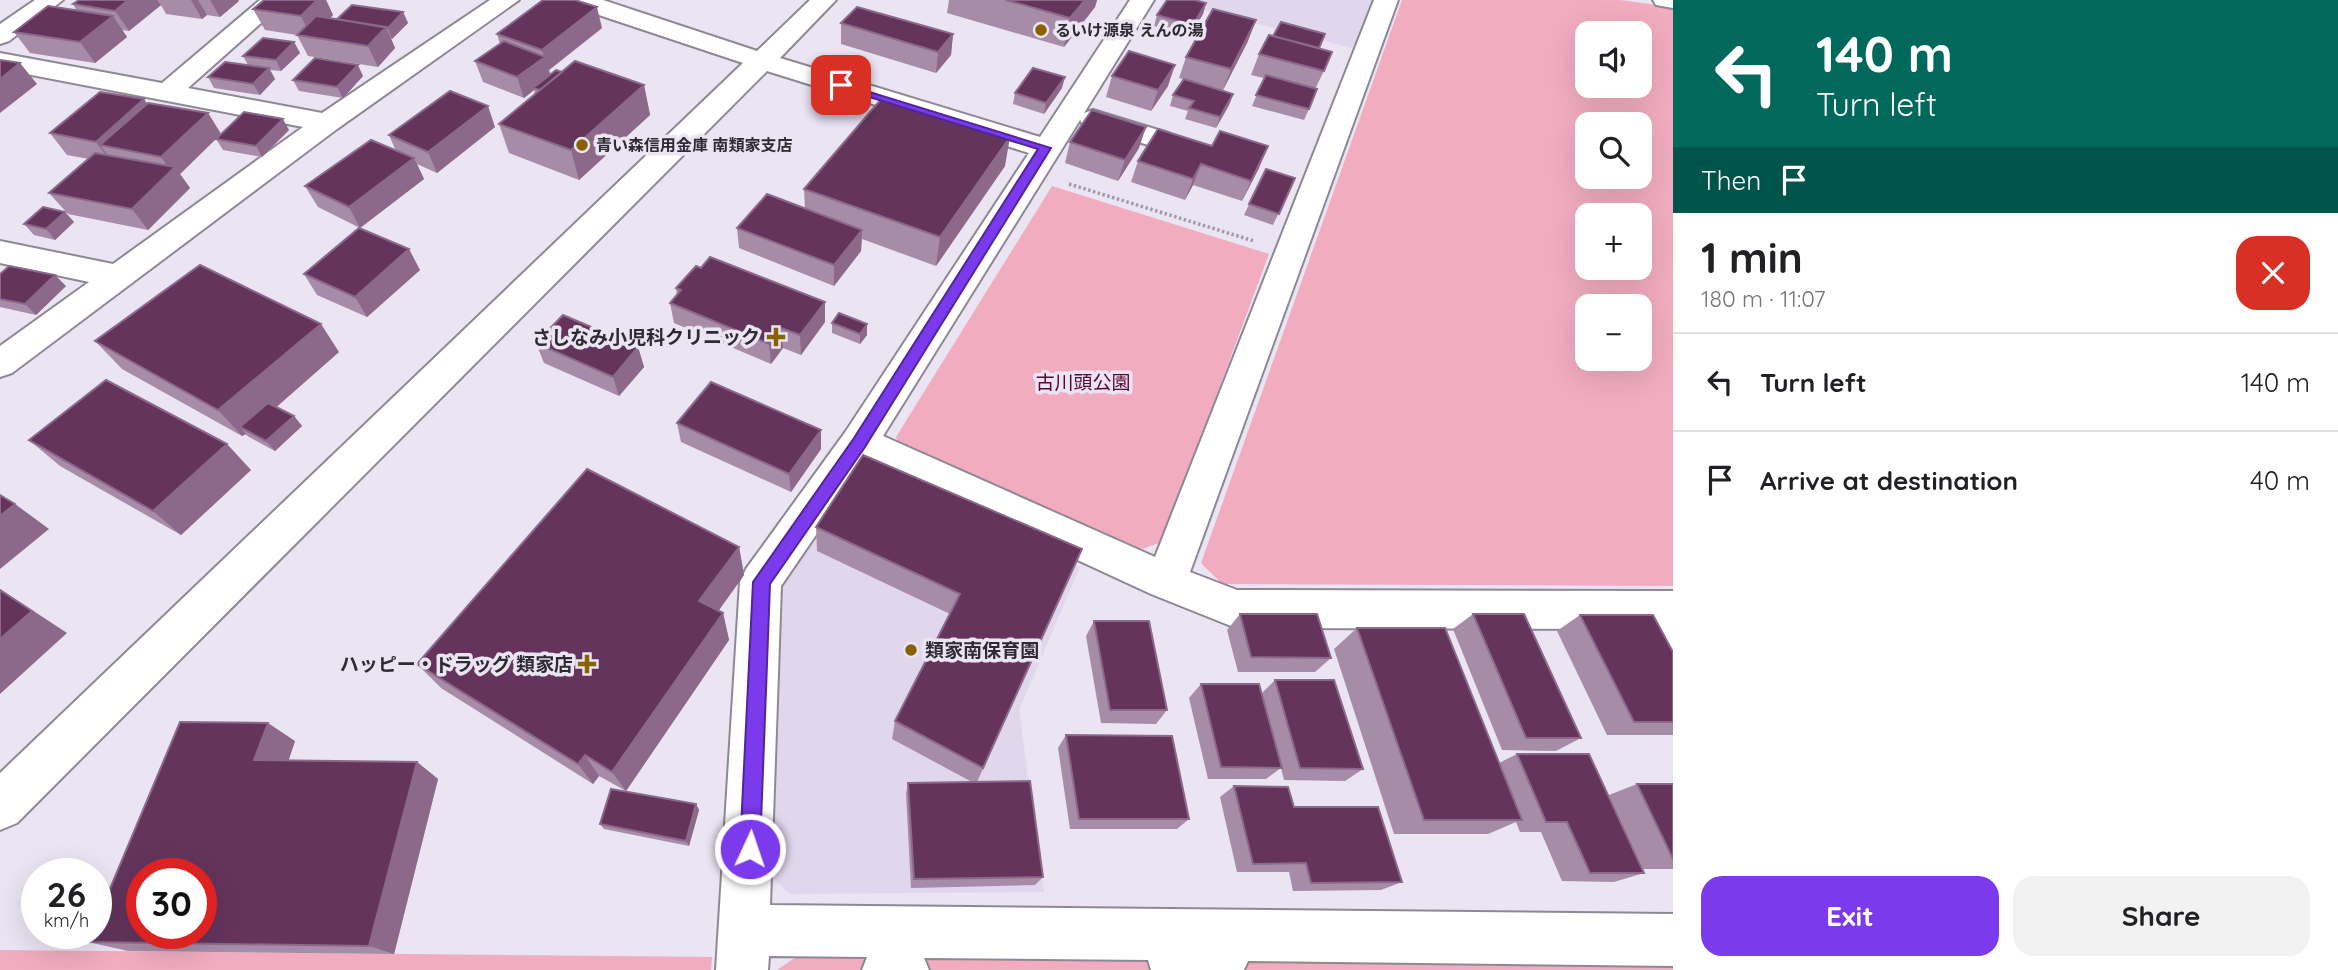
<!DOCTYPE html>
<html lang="en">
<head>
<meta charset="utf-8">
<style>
  :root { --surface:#fff; --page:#f2f2f2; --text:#202124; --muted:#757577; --line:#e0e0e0; --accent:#7c3aed }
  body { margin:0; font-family:Quicksand,"Noto Sans JP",sans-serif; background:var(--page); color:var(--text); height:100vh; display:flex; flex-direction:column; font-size:26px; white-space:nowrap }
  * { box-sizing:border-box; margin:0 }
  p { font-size:23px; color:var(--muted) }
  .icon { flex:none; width:38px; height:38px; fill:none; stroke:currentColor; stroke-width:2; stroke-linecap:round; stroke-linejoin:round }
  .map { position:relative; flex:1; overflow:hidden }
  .details { display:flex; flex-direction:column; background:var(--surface); width:665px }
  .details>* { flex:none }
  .top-card { background:#00695c; color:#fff; overflow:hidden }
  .fabs { position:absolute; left:1575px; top:21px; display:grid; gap:14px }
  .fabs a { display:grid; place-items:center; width:77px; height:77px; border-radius:14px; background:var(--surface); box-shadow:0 7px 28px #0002; font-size:35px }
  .speed { position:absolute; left:21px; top:858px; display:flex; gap:14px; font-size:35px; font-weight:700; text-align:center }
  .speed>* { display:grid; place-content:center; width:91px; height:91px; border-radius:50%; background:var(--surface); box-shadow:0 7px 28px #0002; line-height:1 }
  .speed small { font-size:18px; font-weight:400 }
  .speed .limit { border:10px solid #d22; background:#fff; color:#111 }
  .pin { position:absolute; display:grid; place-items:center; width:60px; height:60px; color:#fff; margin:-30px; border-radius:14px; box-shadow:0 4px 10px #0006 }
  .me { position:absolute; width:77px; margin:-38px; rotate:3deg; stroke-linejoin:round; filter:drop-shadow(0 0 5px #0008) }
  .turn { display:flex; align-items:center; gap:24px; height:147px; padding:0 28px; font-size:32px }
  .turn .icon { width:91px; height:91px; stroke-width:2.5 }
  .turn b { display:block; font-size:49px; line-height:60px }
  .then { display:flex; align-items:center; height:66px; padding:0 28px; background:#0003; gap:14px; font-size:26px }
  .round { display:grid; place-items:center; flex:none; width:74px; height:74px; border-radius:21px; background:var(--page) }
  .headline { display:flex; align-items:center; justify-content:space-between; height:119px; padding:0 28px }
  h1 { font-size:42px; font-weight:700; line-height:52px }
  .action { display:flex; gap:14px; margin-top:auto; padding:14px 28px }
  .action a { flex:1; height:80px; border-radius:21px; background:var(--accent); color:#fff; font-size:28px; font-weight:700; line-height:80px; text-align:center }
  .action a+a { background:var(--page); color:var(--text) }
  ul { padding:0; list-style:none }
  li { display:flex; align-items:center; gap:21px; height:98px; padding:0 28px; border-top:2px solid var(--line) }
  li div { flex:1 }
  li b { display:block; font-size:26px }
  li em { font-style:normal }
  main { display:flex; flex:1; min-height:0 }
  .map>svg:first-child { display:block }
</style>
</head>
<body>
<main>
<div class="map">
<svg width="1673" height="970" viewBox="0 0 1673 970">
  <rect width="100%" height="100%" fill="#eae4f3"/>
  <path fill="#e0d7ed" d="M 1164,0 L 1374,0 L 1356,49 Z
    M 874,476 L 1080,567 L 1019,710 L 1044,892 L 790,894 L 767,872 L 780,590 L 852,479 Z"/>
  <path fill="#f1acc0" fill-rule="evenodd" d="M 1402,0 L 1620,0 L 1673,7 L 1673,586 L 1222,584 L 1201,563 ZM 1587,33 L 1640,33 L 1640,86 L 1587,86 ZM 1587,124 L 1640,124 L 1640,177 L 1587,177 ZM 1587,215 L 1640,215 L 1640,268 L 1587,268 ZM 1587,306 L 1640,306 L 1640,359 L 1587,359 Z
    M 1052,186 L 1269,254 L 1162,542 L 1139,550 L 898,444 L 896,437 Z
    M 0,950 L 712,957 L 711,970 L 0,970 Z
    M 796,957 L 1673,964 L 1673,970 L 777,970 Z"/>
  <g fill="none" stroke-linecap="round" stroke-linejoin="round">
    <g stroke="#8e8895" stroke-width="4">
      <path id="minor" d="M 35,0 L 63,0 L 9,41 L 0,44 L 0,24 Z
        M 260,0 L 287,0 L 188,88 L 322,113 L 490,0 L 519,0 L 337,129 L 12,373 L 0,377 L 0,346 L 89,282 L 0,263 L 0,241 L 113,264 L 303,127 L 0,69 L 0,53 L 162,83 Z
        M 566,0 L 603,0 L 757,51 L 810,0 L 836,0 L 780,58 L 1040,137 L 1130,0 L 1154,0 L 1084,113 L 1093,110 L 1168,133 L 1172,139 L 1168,145 L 1158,148 L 1083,125 L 1080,120 L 883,436 L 1155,557 L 1374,0 L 1398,0 L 1190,572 L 1237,590 L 1673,591 L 1673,661 L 1658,655 L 1644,629 L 1236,628 L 1151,594 L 866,462 L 781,586 L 770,905 L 1673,914 L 1673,966 L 1248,961 L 1244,970 L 1151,970 L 1148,960 L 924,958 L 929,970 L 862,970 L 867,957 L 769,956 L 768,970 L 716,970 L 740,582 L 746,569 L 846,431 L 1029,153 L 767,71 L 17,823 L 0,830 L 0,773 L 743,63 L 569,5 Z
        M 1653,0 L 1673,0 L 1673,8 L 1656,5 Z"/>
    </g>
    <path stroke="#a09ba7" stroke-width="3.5" stroke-dasharray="2.5 2.5" stroke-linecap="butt" d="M 1069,184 L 1254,241"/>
    <use href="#minor" fill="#fff" fill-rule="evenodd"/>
  </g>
  <path fill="#a78ca8" d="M 79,0 L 238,0 L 239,1 L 220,17 L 207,15 L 202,19 L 166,14 L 161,5 L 129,31 L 122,30 L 127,37 L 95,63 L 30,53 L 14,32 L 77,11 L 73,4 Z
    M 264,0 L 326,0 L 333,15 L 330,18 L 337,19 L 403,12 L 408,23 L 392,39 L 391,39 L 395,48 L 378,67 L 308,56 L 297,35 L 265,30 L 253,9 Z
    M 949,0 L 1097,0 L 1095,7 L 1064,47 L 947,13 Z
    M 1206,3 L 1203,14 L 1190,36 L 1154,26 L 1157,15 Z
    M 841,23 L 953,34 L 951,55 L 936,73 L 841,44 Z
    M 602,28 L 549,70 L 550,75 L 562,72 L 644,85 L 650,115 L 579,180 L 509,153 L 499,124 L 535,94 L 534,90 L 524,98 L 483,82 L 475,61 L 500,44 L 497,34 Z
    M 1248,41 L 1223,90 L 1233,94 L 1229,105 L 1216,128 L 1185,119 L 1188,111 L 1170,106 L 1173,95 L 1183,79 L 1179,78 L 1186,57 Z
    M 294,42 L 300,53 L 281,71 L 270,70 L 275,79 L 260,95 L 214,88 L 208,77 L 248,65 L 243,56 Z
    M 1319,48 L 1324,71 L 1315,89 L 1309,109 L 1304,120 L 1252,106 L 1264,78 L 1251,75 L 1259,54 Z
    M 363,76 L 343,98 L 299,91 L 293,80 Z
    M 1112,76 L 1168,86 L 1151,111 L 1106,97 Z
    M 1062,88 L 1044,114 L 1013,104 L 1015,93 Z
    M 147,103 L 208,113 L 221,134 L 180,174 L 190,188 L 148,230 L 68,214 L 49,193 L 89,159 L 67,155 L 50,133 Z
    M 495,127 L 437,173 L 417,164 L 424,179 L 360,228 L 318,207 L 305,186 L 396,151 L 389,135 Z
    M 289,130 L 262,157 L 223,150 L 216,139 Z
    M 1070,142 L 1139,148 L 1118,181 L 1065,163 Z
    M 1138,161 L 1259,168 L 1242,201 L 1193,185 L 1185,200 L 1131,182 Z
    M 1005,166 L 936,266 L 862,239 L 861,251 L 834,286 L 739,248 L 737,228 L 805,209 L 804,189 Z
    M 1266,169 L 1295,178 L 1273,225 L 1244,215 Z
    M 65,212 L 74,222 L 55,240 L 34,235 L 24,224 Z
    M 420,270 L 367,317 L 317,295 L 304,274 Z
    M 0,274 L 66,286 L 36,315 L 0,307 Z
    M 676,288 L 825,322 L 801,355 L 783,348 L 771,364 L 674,323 L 670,303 L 677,295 Z
    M 832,323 L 867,324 L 867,335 L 860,344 L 832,333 Z
    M 95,341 L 339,352 L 276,407 L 294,416 L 302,426 L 275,451 L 249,437 L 245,434 L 242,436 L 122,369 Z
    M 536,343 L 638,347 L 644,367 L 619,396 L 544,363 Z
    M 677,423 L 821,449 L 791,492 L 681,442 Z
    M 29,440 L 251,470 L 181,535 L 60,466 Z
    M 816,527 L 1082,549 L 977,782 L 1043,877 L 1035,885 L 911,888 L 906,794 L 908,783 L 972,782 L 892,739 L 895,721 L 950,614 L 817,551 Z
    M 739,547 L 744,575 L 718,611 L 723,613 L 729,640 L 626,791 L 599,776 L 593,784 L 441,688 L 417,664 Z
    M 1240,614 L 1331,658 L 1315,672 L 1238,672 L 1227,630 Z
    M 1473,614 L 1581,738 L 1556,751 L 1502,750 L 1453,629 Z
    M 1580,615 L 1673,652 L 1673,735 L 1607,735 L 1557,631 Z
    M 1094,621 L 1167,710 L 1156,724 L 1101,723 L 1086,636 Z
    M 1357,628 L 1499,763 L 1517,754 L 1644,873 L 1614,882 L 1562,881 L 1541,832 L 1520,832 L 1516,822 L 1488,834 L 1394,834 L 1334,649 Z
    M 1275,680 L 1363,769 L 1345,781 L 1284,780 L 1281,768 L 1266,779 L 1208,779 L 1189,698 L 1201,684 L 1262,693 Z
    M 1066,735 L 1189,819 L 1177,829 L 1070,829 L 1058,748 Z
    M 295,741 L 288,761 L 417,762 L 438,779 L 394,954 L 128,951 L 88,942 Z
    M 1637,784 L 1673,784 L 1673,869 L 1643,869 L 1609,795 Z
    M 1234,786 L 1294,807 L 1402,882 L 1381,890 L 1293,891 L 1289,872 L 1237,872 L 1220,797 Z
    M 696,804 L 699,810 L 689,846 L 604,829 L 600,824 Z"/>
  <path fill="#8c698a" d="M 128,0 L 157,0 L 161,5 L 129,31 L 115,11 Z
    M 191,0 L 198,0 L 207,15 L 202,19 Z
    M 210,0 L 238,0 L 239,1 L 220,17 Z
    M 317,0 L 326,0 L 333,15 L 311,37 L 301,16 Z
    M 1085,0 L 1097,0 L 1095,7 L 1064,47 L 1070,18 Z
    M 1206,3 L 1203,14 L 1190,36 L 1193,25 Z
    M 597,7 L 602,28 L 549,70 L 551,78 L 533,88 L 534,90 L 524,98 L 517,77 L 544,57 L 542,50 Z
    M 403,12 L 408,23 L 392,39 L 388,28 Z
    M 113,16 L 127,37 L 95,63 L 80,42 Z
    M 1256,20 L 1248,41 L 1223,90 L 1231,69 Z
    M 386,27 L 395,48 L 378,67 L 368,46 Z
    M 953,34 L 951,55 L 936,73 L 938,52 Z
    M 294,42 L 300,53 L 281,71 L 276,60 Z
    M 20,63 L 37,84 L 0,113 L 0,79 Z
    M 358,65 L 363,76 L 343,98 L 337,87 Z
    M 1175,65 L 1168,86 L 1151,111 L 1158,90 Z
    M 269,68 L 275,79 L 260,95 L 253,84 Z
    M 1065,77 L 1062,88 L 1044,114 L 1046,103 Z
    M 644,85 L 650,115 L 579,180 L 571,150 Z
    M 1233,94 L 1229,105 L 1216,128 L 1220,117 Z
    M 144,99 L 159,121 L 100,145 L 113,162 L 112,163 L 96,142 Z
    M 488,106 L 495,127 L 437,173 L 428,152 Z
    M 208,113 L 221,134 L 180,174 L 190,188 L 148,230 L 132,209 L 171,171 L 161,157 Z
    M 283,119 L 289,130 L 262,157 L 256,146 Z
    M 1146,127 L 1139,148 L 1118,181 L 1125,160 Z
    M 1010,137 L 1005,166 L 936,266 L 940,237 Z
    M 1268,146 L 1259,168 L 1242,201 L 1251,181 Z
    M 414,158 L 424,179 L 360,228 L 349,207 Z
    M 1201,164 L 1193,185 L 1185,200 L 1193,179 Z
    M 65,212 L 74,222 L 55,240 L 46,229 Z
    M 862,230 L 861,251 L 834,286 L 834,265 Z
    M 409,249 L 420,270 L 367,317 L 355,297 Z
    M 55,275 L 66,286 L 36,315 L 25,304 Z
    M 825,302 L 825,322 L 801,355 L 800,335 Z
    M 321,324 L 339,352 L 248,432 L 240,427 L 246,434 L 242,436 L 218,410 Z
    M 867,324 L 867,335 L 860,344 L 860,334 Z
    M 781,328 L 783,348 L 771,364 L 769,344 Z
    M 638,347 L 644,367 L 619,396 L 613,377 Z
    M 294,416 L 302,426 L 275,451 L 266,441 Z
    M 821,430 L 821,449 L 791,492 L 789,474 Z
    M 227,444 L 251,470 L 181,535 L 153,511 Z
    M 15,504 L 49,529 L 0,569 L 0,516 Z
    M 739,547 L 744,575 L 707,627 L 699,601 Z
    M 0,589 L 67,633 L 0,694 Z
    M 723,613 L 729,640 L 626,791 L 612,772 Z
    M 268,723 L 295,741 L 283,777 L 254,760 Z
    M 585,755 L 599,776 L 593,784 L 578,764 Z
    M 417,762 L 438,779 L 394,954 L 369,946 Z
    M 696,804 L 699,810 L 689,846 L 686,841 Z"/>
  <path fill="#64345d" stroke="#8c698a" stroke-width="2" fill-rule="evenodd" d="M 79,0 L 128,0 L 115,11 L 73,4 Z
    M 264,0 L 317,0 L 301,16 L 253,9 Z
    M 543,0 L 575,0 L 597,7 L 542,50 L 497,34 Z
    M 1006,0 L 1085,0 L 1070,18 Z
    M 1167,0 L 1195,0 L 1206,3 L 1193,25 L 1157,15 Z
    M 352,5 L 403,12 L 388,28 L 337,19 Z
    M 48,6 L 113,16 L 80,42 L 14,32 Z
    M 857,7 L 953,34 L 938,52 L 841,23 Z
    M 1213,9 L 1256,20 L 1231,69 L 1186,57 Z
    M 316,16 L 386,27 L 368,46 L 297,35 Z
    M 1281,22 L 1325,34 L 1319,48 L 1273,36 Z
    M 1269,35 L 1332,52 L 1324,71 L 1259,54 Z
    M 263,38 L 294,42 L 276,60 L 243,56 Z
    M 504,41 L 545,57 L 517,77 L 475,61 Z
    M 1129,51 L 1175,65 L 1158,90 L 1112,76 Z
    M 315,58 L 358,65 L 337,87 L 293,80 Z
    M 0,60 L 20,63 L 0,79 Z
    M 575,61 L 644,85 L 571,150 L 499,124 Z
    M 225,62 L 269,68 L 253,84 L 208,77 Z
    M 1033,68 L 1065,77 L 1046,103 L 1015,93 Z
    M 556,70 L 562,72 L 540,90 L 533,88 Z
    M 1266,75 L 1317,89 L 1309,109 L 1256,95 Z
    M 1184,79 L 1233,94 L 1220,117 L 1189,108 L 1194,101 L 1173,95 Z
    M 450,91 L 488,106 L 428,152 L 389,135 Z
    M 100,92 L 144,99 L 96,142 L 50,133 Z
    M 883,97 L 1010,137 L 940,237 L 804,189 Z
    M 148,103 L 208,113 L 161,157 L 100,145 Z
    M 1092,110 L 1146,127 L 1125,160 L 1070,142 Z
    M 244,112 L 283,119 L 256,146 L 216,139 Z
    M 1158,129 L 1212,146 L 1220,131 L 1268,146 L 1251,181 L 1201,164 L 1193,179 L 1138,161 Z
    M 371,140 L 414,158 L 349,207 L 305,186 Z
    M 95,153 L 175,167 L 132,209 L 49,193 Z
    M 1266,169 L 1295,178 L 1279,214 L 1249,204 Z
    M 767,194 L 862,230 L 834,265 L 737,228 Z
    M 43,207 L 65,212 L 46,229 L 24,224 Z
    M 359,228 L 409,249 L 355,297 L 304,274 Z
    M 710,257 L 825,302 L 800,335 L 781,328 L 769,344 L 670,303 L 681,290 L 676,288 L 696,266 L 701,268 Z
    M 200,265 L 321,324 L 218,410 L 95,341 Z
    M 9,266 L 55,275 L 25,304 L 0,299 L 0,274 Z
    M 839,313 L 867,324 L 860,334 L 832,323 Z
    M 563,315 L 638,347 L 613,377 L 536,343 Z
    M 106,380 L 227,444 L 153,511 L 29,440 Z
    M 711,382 L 821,430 L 789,474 L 677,423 Z
    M 268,403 L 294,416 L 266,441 L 240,427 Z
    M 863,455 L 1082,549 L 983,768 L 895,721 L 960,594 L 816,527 Z
    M 587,469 L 739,547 L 699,601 L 723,613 L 612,772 L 585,755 L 578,764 L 417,664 Z
    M 0,495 L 15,504 L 0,516 Z
    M 0,590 L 32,611 L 0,639 Z
    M 1240,614 L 1317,614 L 1331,658 L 1251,657 Z
    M 1473,614 L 1524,614 L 1581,738 L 1526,738 Z
    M 1580,615 L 1653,615 L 1673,652 L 1673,722 L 1634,722 Z
    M 1094,621 L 1149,621 L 1167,710 L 1110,710 Z
    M 1357,628 L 1445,628 L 1522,820 L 1424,820 Z
    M 1275,680 L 1334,680 L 1363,769 L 1300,768 Z
    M 1201,684 L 1259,684 L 1282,768 L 1221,767 Z
    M 180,722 L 268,723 L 254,760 L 417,762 L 369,946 L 88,942 L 92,933 L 96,933 L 96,922 ZM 142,873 L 201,873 L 201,933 L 142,933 Z
    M 1066,735 L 1172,736 L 1189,819 L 1079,819 Z
    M 1517,754 L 1589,754 L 1644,873 L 1590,873 L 1567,822 L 1546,822 Z
    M 1030,781 L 1043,877 L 914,879 L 908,783 Z
    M 1637,784 L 1673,784 L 1673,859 Z
    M 1234,786 L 1288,787 L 1294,807 L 1378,807 L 1402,882 L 1311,883 L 1306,863 L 1253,864 Z
    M 611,789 L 696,804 L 686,841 L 600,824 Z"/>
  <path fill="#7c3aed" stroke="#51269a" stroke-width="2" d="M 837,82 L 1051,148 L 865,447 L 770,584 L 760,849 L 757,857 L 750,860 L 743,857 L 740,849 L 753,582 L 854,438 L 1038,149 L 837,87 Z"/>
  <g fill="#886100" stroke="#eae4f3" stroke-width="2.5">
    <circle cx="1041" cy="30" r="7"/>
    <circle cx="582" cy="145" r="7"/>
    <path d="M772.5 326.5h7v7h7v7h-7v7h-7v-7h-7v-7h7z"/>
    <circle cx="911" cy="650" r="7"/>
    <path d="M583.5 653.5h7v7h7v7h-7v7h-7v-7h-7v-7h7z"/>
  </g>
  <g text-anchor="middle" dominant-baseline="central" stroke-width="7" stroke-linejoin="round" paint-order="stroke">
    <g font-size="16" font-weight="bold" fill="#2d2b31" stroke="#eae4f3" text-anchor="start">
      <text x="1055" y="30">るいけ源泉 えんの湯</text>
      <text x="596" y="145">青い森信用金庫 南類家支店</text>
    </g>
    <g font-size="19" font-weight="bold" fill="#2d2b31" stroke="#eae4f3" text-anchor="end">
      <text x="760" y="337">さしなみ小児科クリニック</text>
      <text x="925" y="650" text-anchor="start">類家南保育園</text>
      <text x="573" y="664">ハッピー・ドラッグ 類家店</text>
    </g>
    <g font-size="19" fill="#5b052e" stroke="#eae4f3">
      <text x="1083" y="382">古川頭公園</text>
    </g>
  </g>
</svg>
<div class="fabs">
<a><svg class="icon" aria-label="sound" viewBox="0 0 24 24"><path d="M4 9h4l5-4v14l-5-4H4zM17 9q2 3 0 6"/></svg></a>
<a><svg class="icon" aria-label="search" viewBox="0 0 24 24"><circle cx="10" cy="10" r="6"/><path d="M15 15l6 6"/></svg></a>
<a>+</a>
<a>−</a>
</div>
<div class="speed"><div>26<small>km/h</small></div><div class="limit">30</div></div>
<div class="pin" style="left:841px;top:85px;background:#d93025"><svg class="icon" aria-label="arrive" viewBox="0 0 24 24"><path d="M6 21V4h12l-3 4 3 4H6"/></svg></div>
<svg class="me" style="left:750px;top:849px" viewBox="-20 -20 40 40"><circle r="17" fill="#7c3aed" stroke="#fff" stroke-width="3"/><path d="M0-11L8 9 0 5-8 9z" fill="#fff"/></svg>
</div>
<section class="details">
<div class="top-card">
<div class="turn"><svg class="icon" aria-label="left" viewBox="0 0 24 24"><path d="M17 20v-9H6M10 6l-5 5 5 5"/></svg><div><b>140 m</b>Turn left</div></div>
<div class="then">Then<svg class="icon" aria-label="arrive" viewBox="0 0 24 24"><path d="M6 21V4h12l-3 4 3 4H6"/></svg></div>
</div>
<div class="headline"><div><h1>1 min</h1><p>180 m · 11:07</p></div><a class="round" style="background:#d93025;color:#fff"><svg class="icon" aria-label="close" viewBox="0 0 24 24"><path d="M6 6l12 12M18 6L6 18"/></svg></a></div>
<ul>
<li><svg class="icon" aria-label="left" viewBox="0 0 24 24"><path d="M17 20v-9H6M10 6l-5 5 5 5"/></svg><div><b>Turn left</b></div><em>140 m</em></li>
<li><svg class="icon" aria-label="arrive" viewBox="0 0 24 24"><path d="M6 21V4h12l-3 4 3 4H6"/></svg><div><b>Arrive at destination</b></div><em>40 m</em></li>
</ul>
<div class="action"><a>Exit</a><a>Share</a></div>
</section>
</main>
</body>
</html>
